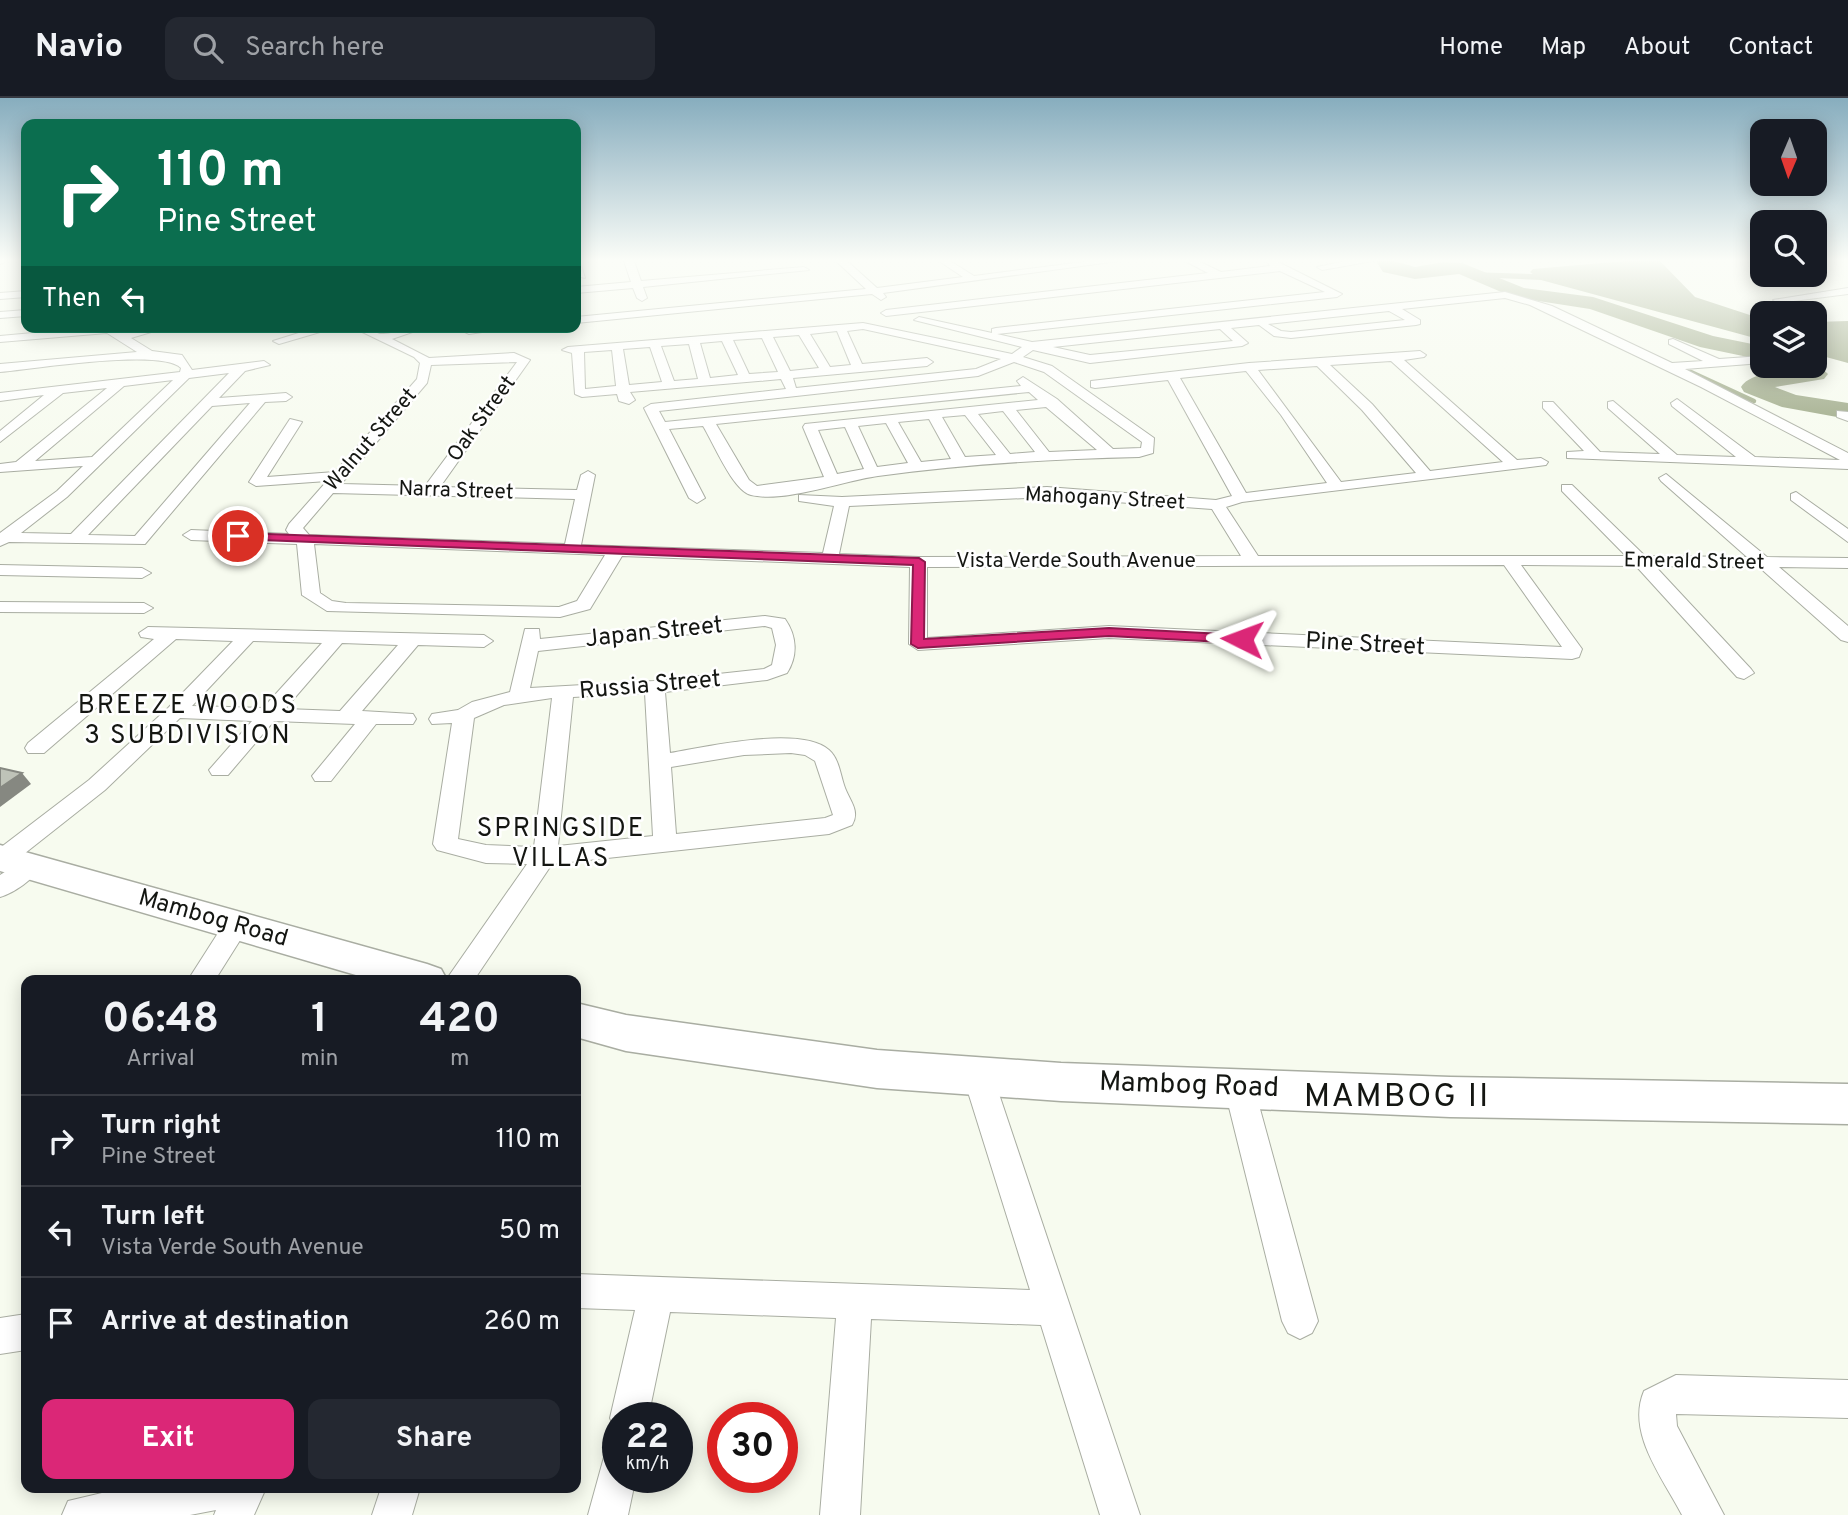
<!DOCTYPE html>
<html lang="en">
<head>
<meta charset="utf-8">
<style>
  :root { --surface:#171b24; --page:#242831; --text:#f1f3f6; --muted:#9ea1a6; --line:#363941; --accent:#db2777 }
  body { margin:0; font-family:Overpass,sans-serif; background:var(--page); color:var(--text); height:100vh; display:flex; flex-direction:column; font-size:26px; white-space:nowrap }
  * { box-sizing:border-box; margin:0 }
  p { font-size:23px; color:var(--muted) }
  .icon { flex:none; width:38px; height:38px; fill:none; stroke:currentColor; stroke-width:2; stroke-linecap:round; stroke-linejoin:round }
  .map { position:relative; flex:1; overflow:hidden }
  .details { position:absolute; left:21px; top:877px; width:560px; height:518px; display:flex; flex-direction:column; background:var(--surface); border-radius:14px; box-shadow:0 4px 18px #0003 }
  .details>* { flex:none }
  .banner { position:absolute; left:21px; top:21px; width:560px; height:214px; border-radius:14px; box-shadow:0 4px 18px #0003; background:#0b6e4f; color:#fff; overflow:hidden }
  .needle { width:46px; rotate:182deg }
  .controls { position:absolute; left:1750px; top:21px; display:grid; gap:14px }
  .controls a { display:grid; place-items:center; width:77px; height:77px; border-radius:14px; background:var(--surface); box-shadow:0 4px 18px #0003; font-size:35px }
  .speed { position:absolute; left:602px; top:1304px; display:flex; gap:14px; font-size:35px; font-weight:700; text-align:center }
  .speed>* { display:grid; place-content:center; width:91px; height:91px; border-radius:50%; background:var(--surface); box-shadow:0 4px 18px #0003; line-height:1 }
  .speed small { font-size:18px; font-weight:400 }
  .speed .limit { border:10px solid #d22; background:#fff; color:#111 }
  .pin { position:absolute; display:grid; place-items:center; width:60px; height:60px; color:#fff; margin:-30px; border:4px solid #fff; border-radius:50%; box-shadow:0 2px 7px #0007 }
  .me { position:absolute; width:77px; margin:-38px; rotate:273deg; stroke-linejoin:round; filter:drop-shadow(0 0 5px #0008) }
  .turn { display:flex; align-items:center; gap:24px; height:147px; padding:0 21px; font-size:32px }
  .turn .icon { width:91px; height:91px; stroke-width:2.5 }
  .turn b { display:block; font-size:49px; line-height:60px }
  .then { display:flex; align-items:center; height:66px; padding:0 21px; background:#0003; gap:14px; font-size:26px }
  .eta { display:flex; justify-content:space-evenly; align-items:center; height:119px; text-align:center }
  .eta b { font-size:42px; font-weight:700; line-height:49px }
  .cta { display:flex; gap:14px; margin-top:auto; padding:14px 21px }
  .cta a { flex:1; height:80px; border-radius:14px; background:var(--accent); color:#fff; font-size:28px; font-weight:700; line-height:80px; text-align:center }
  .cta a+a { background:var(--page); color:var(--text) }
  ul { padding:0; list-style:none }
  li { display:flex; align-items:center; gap:21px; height:91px; padding:0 21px; border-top:2px solid var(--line) }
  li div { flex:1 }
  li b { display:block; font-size:26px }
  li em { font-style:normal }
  header { display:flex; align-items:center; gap:42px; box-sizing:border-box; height:98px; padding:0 35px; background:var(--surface); border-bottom:2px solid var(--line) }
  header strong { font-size:33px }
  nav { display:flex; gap:38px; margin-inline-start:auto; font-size:24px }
  .search { width:490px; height:63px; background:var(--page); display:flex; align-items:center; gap:18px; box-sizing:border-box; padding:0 24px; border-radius:14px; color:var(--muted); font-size:26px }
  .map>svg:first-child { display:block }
</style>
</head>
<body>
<header>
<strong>Navio</strong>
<div class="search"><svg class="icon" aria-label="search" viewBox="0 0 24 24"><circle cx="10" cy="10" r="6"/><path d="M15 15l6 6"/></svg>Search here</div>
<nav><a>Home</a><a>Map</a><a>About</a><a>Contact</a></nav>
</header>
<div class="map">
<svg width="1848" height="1417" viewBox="0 0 1848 1417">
  <rect width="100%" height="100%" fill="#f7fbef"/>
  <path fill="#97a37f" d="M 1625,163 L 1660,163 L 1695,199 L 1762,221 L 1762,242 L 1541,182 L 1530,174 L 1533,171 Z
    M 1848,223 L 1848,265 L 1815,256 L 1815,224 Z"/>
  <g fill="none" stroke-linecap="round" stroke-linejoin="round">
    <path stroke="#97a37f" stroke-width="4.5" d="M 1691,274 L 1754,303"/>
    <path fill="#97a37f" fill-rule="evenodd" d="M 1469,174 L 1566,177 L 1572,180 L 1566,183 L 1473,179 L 1467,176 Z"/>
    <path fill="#97a37f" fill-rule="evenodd" d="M 1376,163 L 1394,163 L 1415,169 L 1444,164 L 1462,165 L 1524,190 L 1593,199 L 1713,238 L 1762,248 L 1762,262 L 1700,249 L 1590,211 L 1513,199 L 1459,176 L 1415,181 L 1383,174 Z
      M 1815,264 L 1828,276 L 1824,281 L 1775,289 L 1796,297 L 1848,305 L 1848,321 L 1782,309 L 1744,294 L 1741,289 C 1751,274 1780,274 1796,272 L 1794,268 L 1815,268 Z"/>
    <g stroke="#a9ada2" stroke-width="2">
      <path id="minor" d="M 0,163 L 6,163 L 0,166 Z
        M 624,163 L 634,163 L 641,183 L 804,169 L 809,172 L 643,189 L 647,200 L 642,203 L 637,200 L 633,190 L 576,195 L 576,189 L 631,184 Z
        M 836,163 L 847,163 L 877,190 L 963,179 L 939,163 L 950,163 L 974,178 L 1091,163 L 1118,163 L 883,195 L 886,199 L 881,202 L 872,196 L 576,225 L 576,219 L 866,191 Z
        M 1185,163 L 1198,163 L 1221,174 L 1270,168 L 1267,163 L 1276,163 L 1342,196 L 1337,199 L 997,236 L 1032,244 L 1505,194 L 1552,208 L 1672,265 L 1703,263 L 1669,246 L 1669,242 L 1673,241 L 1719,261 L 1762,258 L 1762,265 L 1685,271 L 1848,355 L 1848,371 L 1567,360 L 1567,354 L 1584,353 L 1543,310 L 1543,304 L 1553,304 L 1600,354 L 1660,356 L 1608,310 L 1608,304 L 1613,303 L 1677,357 L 1736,359 L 1672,308 L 1671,305 L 1677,301 L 1755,359 L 1840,362 L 1701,289 L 1530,207 L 1505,200 L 1402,211 L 1420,222 L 1420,226 L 1416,227 L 1291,240 L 1274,238 L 1259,227 L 1231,230 L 1248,245 L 1242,248 L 1090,265 L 1033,252 L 1023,259 L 1052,268 L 1154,340 L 1153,355 L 1139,359 C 1051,361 964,366 878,378 C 842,383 785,405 751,397 C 733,393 713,344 703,328 L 669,331 L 705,400 L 697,405 L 689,400 L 644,310 L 651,306 L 786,291 L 781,281 L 630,294 L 635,302 L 629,306 L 619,303 L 617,296 L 582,299 L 575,296 L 572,255 L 562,252 L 568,249 L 863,225 L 1012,256 L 1022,249 L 914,222 L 919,219 L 992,235 L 992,231 L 996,230 L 1325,194 L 1280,173 L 886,218 L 881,215 L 886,212 L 1208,175 ZM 1389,213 L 1405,222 L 1291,234 L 1281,233 L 1268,226 ZM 863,231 L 1001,261 L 976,271 L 796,290 L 793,280 L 927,268 L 933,264 L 927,260 L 862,266 L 847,233 ZM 1220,231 L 1233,243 L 1090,257 L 1053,249 ZM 837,233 L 851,267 L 830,269 L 810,236 ZM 799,237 L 819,270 L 790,273 L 773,239 ZM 762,240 L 778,274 L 749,276 L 733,242 ZM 722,243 L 738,277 L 710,280 L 700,245 ZM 689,246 L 698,281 L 674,283 L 661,248 ZM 650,249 L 662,284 L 629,287 L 623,251 ZM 612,252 L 616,288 L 585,291 L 584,254 ZM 1014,264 L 1044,274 L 1142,344 L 1141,350 L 1113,351 L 1057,301 L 1023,279 L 1017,283 L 1021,288 L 665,324 L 659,313 L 978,278 ZM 1029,294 L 1038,302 L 805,326 L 803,329 L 824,379 L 757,388 L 749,382 L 716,326 ZM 1046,309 L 1097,352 L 1049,354 L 1016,312 ZM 1003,313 L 1035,354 L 1010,356 L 978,316 ZM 965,317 L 996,357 L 965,359 L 942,319 ZM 929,321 L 951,361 L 921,364 L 898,324 ZM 886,325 L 908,365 L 877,369 L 858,328 ZM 845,329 L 864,371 L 837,376 L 818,332 Z
        M 1346,163 L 1373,163 L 1322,172 L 1317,169 Z
        M 576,164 L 581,167 L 585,180 L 577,178 Z
        M 1848,190 L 1848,196 L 1778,205 L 1773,202 Z
        M 26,193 L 26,199 L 0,201 L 0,195 Z
        M 26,212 L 26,218 L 0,220 L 0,214 Z
        M 99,229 L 112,229 L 122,235 L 148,229 L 168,229 L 131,240 L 152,253 L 182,257 L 192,272 L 264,263 L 270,267 L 245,273 L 219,300 L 286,295 L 292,299 L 286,303 L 265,304 L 145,446 L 9,444 L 0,448 L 0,435 L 57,393 L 83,368 L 0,374 L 0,366 L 16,364 L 107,290 L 63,295 L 0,344 L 0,333 L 44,297 L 0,303 L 0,295 L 180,274 L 181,270 C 162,250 33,271 0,274 L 0,266 L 137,254 L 107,235 L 0,244 L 0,238 ZM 229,275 L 71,436 L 21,435 L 67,399 L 189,280 ZM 173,282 L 92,359 L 35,363 L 124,288 ZM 250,305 L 135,438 L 88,437 L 212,308 Z
        M 318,229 L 337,229 L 279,246 L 273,243 Z
        M 352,229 C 363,229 370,233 380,236 C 388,237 415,229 427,229 L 392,241 L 429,260 L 514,255 L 530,262 L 440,389 L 577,392 L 581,377 L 588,373 L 595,377 L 581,447 L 823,455 L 834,408 L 799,403 L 799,397 L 842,399 L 1047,389 L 1216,402 L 1232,398 L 1168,282 L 1095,290 L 1091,289 L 1091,283 L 1249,265 L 1420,253 L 1426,257 L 1424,259 L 1404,262 L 1517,362 L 1541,360 L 1548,364 L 1546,367 L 1242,404 L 1226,409 L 1258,458 L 1626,458 L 1562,393 L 1562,387 L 1572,387 L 1645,458 L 1747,459 L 1661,383 L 1659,380 L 1666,376 L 1767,459 L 1848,460 L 1848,470 L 1779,469 L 1848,528 L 1848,544 L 1841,542 L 1759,469 L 1655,468 L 1751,571 L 1754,575 L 1744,581 L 1737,579 L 1636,468 L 1521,467 L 1582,551 L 1579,559 L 1572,561 L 1109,540 L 918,552 L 909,546 L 910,469 L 622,458 L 590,511 L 560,519 L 327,513 L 302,497 L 297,446 L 191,442 L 183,437 L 191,432 L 289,436 L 286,432 L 289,426 L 327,383 L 256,388 L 249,384 L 290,321 L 302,324 L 267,379 L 335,374 L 417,281 L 420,265 L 414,259 ZM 1391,263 L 1503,364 L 1430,373 L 1372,306 L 1330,267 ZM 517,264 L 425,388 L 341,386 L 427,285 L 431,267 ZM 1317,268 L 1362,312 L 1416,375 L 1341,384 L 1258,272 ZM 1246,273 L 1281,317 L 1327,385 L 1246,395 L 1180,280 ZM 333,395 L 575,401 L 565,446 L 309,437 L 303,430 ZM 1047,399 L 1212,411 L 1241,458 L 919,459 L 839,456 L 849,408 ZM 314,446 L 605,457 L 577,503 L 559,509 L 346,505 L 332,503 L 320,495 ZM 1504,467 L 1562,549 L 1109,528 L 927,540 L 927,469 Z
        M 473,229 L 514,229 L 469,236 L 463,233 Z
        M 1837,313 L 1848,314 L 1848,323 L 1837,319 Z
        M 1796,394 L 1848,431 L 1848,444 L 1791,402 L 1791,396 Z
        M 0,467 L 142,470 L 151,475 L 142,480 L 0,477 Z
        M 0,504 L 144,505 L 153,510 L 144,515 L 0,514 Z
        M 765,518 L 785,521 C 797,538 798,558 787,575 L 767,582 L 665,594 L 670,655 C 705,649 801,627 829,652 C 839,661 840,675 844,687 C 848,701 861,712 852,727 L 829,736 L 552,766 L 474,882 L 446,882 L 527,766 L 486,765 L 437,752 L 433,746 L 452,625 L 432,626 L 429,621 L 432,616 L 458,612 L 472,604 L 510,594 L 525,531 L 539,531 L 540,541 ZM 765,528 L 772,530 L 776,547 L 772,567 L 764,571 L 654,583 L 530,590 L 538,553 ZM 645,595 L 653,738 L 558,748 L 573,599 ZM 552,600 L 534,749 L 486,747 L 458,741 L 474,620 L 504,607 ZM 791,655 L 805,657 L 815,663 L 833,717 L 825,720 L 676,736 L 671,669 L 744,657 Z
        M 148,529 L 484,537 L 493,543 L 484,549 L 418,547 L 362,613 L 413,616 L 416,621 L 413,626 L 376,626 L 331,683 L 315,683 L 312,678 L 355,626 L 274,623 L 228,677 L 212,677 L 209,672 L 252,623 L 180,620 L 105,692 L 10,767 L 0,769 L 0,750 L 89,682 L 168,610 L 233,543 L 176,541 L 44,655 L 28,655 L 25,650 L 28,645 L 154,541 L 141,539 L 139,535 ZM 253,543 L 322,545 L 263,610 L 192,608 ZM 342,545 L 398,547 L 340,613 L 285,611 Z
        M 29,759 L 38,762 L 41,768 C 34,781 14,795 0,799 L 0,777 Z
        M 236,818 L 245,821 L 249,828 L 215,882 L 188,882 L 227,821 Z
        M 978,965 L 988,969 L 993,978 L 1140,1417 L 1100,1417 L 1041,1227 L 871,1221 L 860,1417 L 820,1417 L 836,1220 L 670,1214 L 648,1320 L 618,1320 L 616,1333 L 610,1320 L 635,1212 L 576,1210 L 576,1176 L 1030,1192 L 963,978 L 968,969 Z
        M 1239,976 L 1249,980 L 1254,989 L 1318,1223 L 1312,1235 L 1300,1241 L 1288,1235 L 1282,1223 L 1224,989 L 1229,980 Z
        M 26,1216 L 26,1252 L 0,1256 L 0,1220 Z
        M 1676,1277 L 1848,1282 L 1848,1320 L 1676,1316 L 1677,1328 L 1724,1417 L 1682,1417 C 1663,1380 1626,1335 1644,1293 Z
        M 618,1354 L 618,1379 L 636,1379 L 628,1417 L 588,1417 L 604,1359 Z
        M 123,1390 L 266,1390 L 254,1417 L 214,1417 L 216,1412 L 190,1417 L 62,1417 L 68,1403 Z
        M 381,1390 L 420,1390 L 412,1417 L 372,1417 Z"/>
    </g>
    <g stroke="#a9ada2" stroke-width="3">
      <path id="secondary" d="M 0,747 L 427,866 L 441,871 L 447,882 L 373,882 L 0,773 Z
        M 576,905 L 626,917 L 877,952 L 1061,965 L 1450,979 L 1848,986 L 1848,1026 L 1450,1019 L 1061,1003 L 877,990 L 626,953 L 576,939 Z"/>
    </g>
    <use href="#minor" fill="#fff" fill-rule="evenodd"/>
    <use href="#secondary" fill="#fff" fill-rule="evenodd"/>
  </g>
  <path fill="#868881" d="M 22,675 L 31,686 L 0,709 L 0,690 Z"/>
  <path fill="#bfc3b8" stroke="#868881" stroke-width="2" d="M 0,670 L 22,675 L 0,690 Z"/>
  <linearGradient id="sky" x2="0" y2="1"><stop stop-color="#87adbe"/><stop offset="0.45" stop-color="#fbfdf8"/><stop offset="1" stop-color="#fbfdf8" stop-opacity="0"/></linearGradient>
  <rect width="1848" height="361" fill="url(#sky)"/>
  <path fill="#db2777" stroke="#8e194d" stroke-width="2" d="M 238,435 L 919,460 L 925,464 L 924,541 L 1109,530 L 1242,537 L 1249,541 L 1242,545 L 1109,538 L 918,550 L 911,546 L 913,467 L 234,441 L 234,436 Z"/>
  <g text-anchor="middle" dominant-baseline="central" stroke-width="5" stroke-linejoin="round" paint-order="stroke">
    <g font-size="21" fill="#141612" stroke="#fff">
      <text transform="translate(482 321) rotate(-54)">Oak Street</text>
      <text transform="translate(371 342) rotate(-49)">Walnut Street</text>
      <text transform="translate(456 393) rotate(2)">Narra Street</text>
      <text transform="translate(1105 401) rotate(3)">Mahogany Street</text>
      <text x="1076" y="463">Vista Verde South Avenue</text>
      <text transform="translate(1694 464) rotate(1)">Emerald Street</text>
    </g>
    <g font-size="24" fill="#141612" stroke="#fff">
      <text transform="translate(654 535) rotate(-6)">Japan Street</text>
      <text transform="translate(1365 547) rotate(3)">Pine Street</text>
      <text transform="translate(650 588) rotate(-5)">Russia Street</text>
      <text transform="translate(213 821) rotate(16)">Mambog Road</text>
    </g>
    <g font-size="26" letter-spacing="2" fill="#141612" stroke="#fff">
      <text x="188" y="608">BREEZE WOODS<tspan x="188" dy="30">3 SUBDIVISION</tspan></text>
      <text x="561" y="731">SPRINGSIDE<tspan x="561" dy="30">VILLAS</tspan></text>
    </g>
    <g font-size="28" fill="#141612" stroke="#fff">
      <text transform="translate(1189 988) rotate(2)">Mambog Road</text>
    </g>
    <g font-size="33" letter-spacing="2" fill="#141612" stroke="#fff">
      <text x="1397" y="1000">MAMBOG II</text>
    </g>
  </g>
</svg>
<div class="controls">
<a><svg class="needle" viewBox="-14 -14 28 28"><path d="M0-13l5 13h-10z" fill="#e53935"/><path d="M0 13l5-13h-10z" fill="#9ea1a6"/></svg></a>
<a><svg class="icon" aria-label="search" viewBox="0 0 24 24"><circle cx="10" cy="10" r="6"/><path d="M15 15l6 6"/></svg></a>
<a><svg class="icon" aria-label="layers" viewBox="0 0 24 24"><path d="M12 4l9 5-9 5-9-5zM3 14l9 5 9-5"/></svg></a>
</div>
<div class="speed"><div>22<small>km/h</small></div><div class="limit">30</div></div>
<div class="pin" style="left:238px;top:438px;background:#d93025"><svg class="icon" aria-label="arrive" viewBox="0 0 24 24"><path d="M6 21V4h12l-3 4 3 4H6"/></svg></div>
<svg class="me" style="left:1242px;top:541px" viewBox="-20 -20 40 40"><path d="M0-17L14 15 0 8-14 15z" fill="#db2777" stroke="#fff" stroke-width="4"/></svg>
<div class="banner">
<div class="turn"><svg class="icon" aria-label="right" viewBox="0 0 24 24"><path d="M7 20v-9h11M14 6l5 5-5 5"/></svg><div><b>110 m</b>Pine Street</div></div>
<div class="then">Then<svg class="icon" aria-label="left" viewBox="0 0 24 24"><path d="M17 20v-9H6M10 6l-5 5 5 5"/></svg></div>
</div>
<section class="details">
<div class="eta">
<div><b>06:48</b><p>Arrival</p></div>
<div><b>1</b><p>min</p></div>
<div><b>420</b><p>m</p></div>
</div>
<ul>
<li><svg class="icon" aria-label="right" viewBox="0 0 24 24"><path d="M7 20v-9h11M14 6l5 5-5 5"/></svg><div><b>Turn right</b><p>Pine Street</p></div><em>110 m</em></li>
<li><svg class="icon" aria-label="left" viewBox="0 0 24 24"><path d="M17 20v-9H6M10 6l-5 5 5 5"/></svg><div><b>Turn left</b><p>Vista Verde South Avenue</p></div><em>50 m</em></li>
<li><svg class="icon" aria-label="arrive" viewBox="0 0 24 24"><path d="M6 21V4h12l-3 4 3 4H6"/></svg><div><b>Arrive at destination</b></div><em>260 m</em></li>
</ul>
<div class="cta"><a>Exit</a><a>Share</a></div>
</section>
</div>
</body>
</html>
